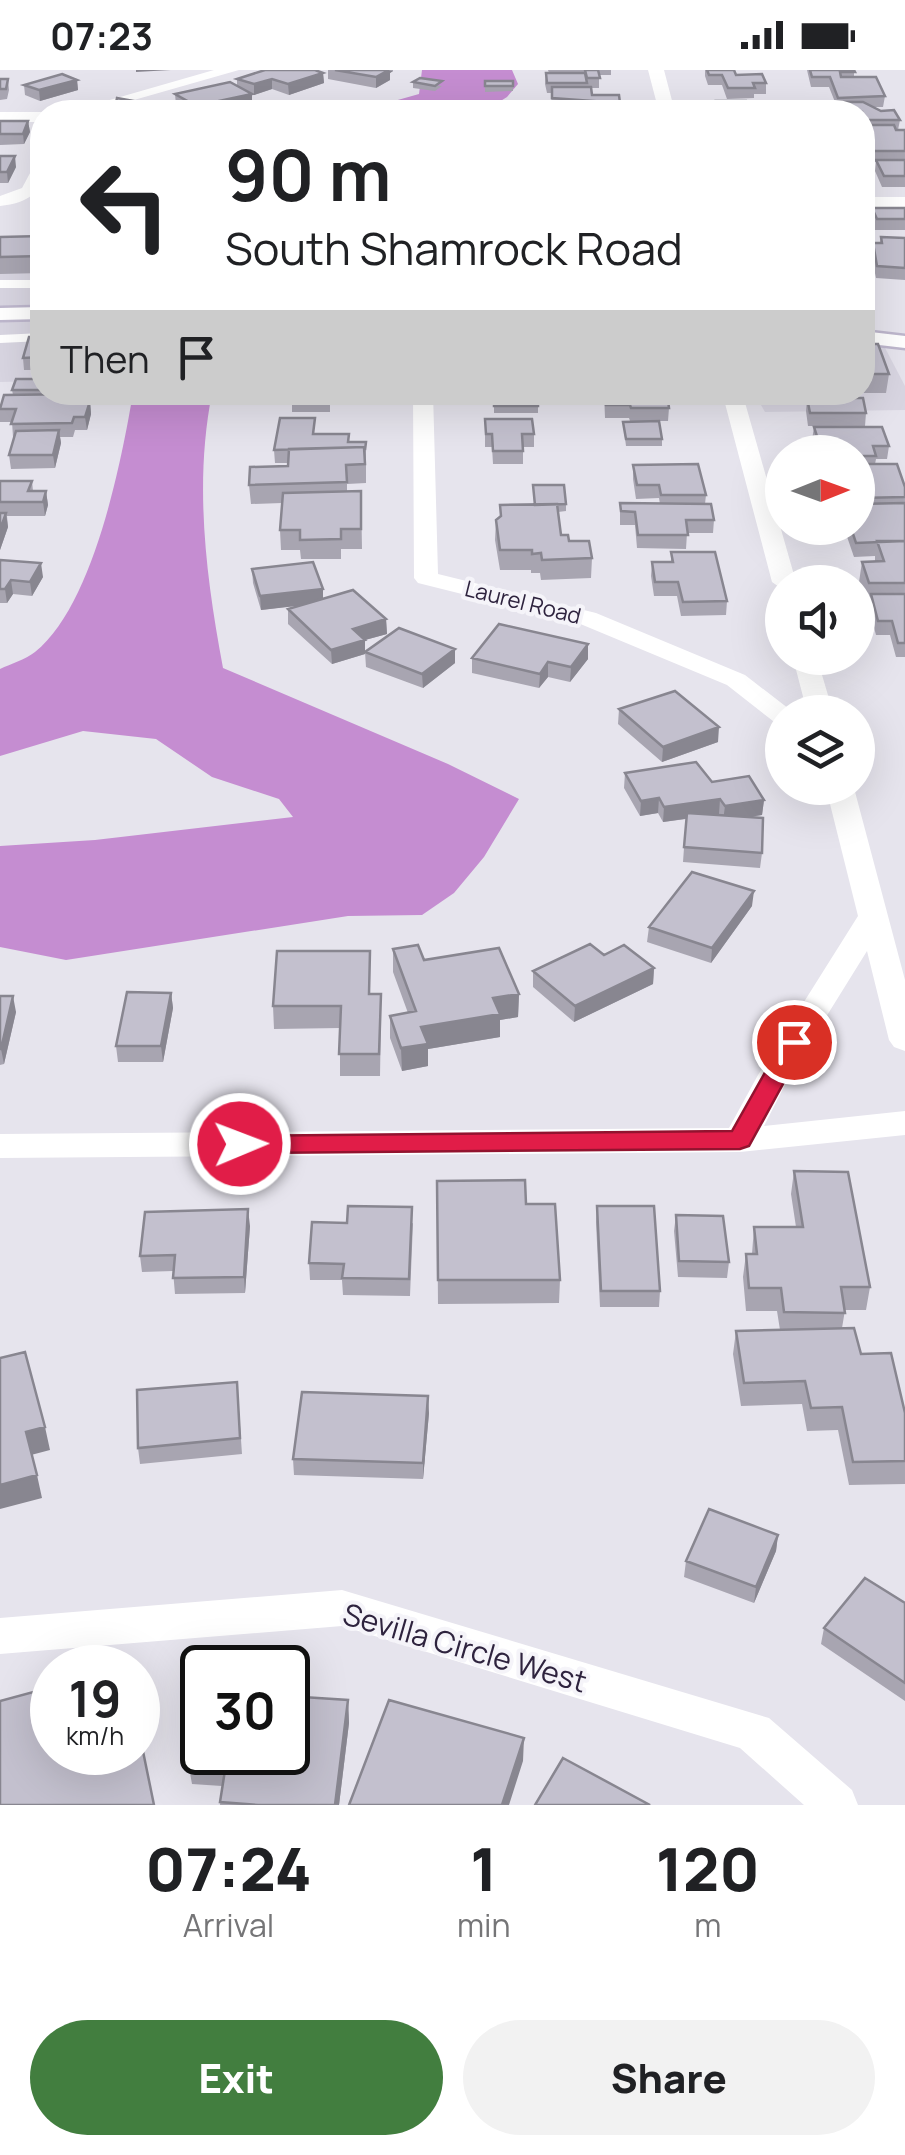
<!DOCTYPE html>
<html lang="en">
<head>
<meta charset="utf-8">
<style>
  :root { --surface:#fff; --page:#f2f2f2; --text:#202124; --muted:#757577; --accent:#427e3f }
  body { margin:0; font-family:Manrope,sans-serif; background:var(--page); color:var(--text); height:100vh; display:flex; flex-direction:column; font-size:38px; white-space:nowrap }
  * { box-sizing:border-box; margin:0 }
  p { font-size:32px; color:var(--muted) }
  .icon { flex:none; width:55px; height:55px; fill:none; stroke:currentColor; stroke-width:2; stroke-linecap:round; stroke-linejoin:round }
  .map { position:relative; height:1735px; overflow:hidden }
  .side { display:flex; flex-direction:column; background:var(--surface); flex:1 }
  .side>* { flex:none }
  .top-card { position:absolute; left:30px; top:30px; width:845px; height:305px; border-radius:40px; box-shadow:0 10px 40px #0002; background:#fff; color:var(--text); overflow:hidden }
  .needle { width:65px; rotate:89deg }
  .fabs { position:absolute; left:765px; top:365px; display:grid; gap:20px }
  .fabs a { display:grid; place-items:center; width:110px; height:110px; border-radius:50%; background:var(--surface); box-shadow:0 10px 40px #0002; font-size:50px }
  .speed { position:absolute; left:30px; top:1575px; display:flex; gap:20px; font-size:50px; font-weight:700; text-align:center }
  .speed>* { display:grid; place-content:center; width:130px; height:130px; border-radius:50%; background:var(--surface); box-shadow:0 10px 40px #0002; line-height:1 }
  .speed small { font-size:25px; font-weight:400 }
  .speed .limit { border:5px solid #111; border-radius:15px; background:#fff; color:#111 }
  .pin { position:absolute; display:grid; place-items:center; width:85px; height:85px; color:#fff; margin:-42px; border:5px solid #fff; border-radius:50%; box-shadow:0 2px 10px #0007 }
  .me { position:absolute; width:110px; margin:-55px; rotate:89deg; stroke-linejoin:round; filter:drop-shadow(0 0 8px #0008) }
  .turn { display:flex; align-items:center; gap:35px; height:210px; padding:0 30px; font-size:45px }
  .turn .icon { width:130px; height:130px; stroke-width:2.5 }
  .turn b { display:block; font-size:70px; line-height:85px }
  .then { display:flex; align-items:center; height:95px; padding:0 30px; background:#0003; gap:20px; font-size:38px }
  .eta { display:flex; justify-content:space-evenly; align-items:center; height:170px; text-align:center }
  .eta b { font-size:60px; font-weight:800; line-height:70px }
  .primary-button { display:flex; gap:20px; margin-top:auto; padding:20px 30px }
  .primary-button a { flex:1; height:115px; border-radius:60px; background:var(--accent); color:#fff; font-size:40px; font-weight:800; line-height:115px; text-align:center }
  .primary-button a+a { background:var(--page); color:var(--text) }
  .status { display:flex; justify-content:space-between; align-items:center; height:70px; padding:0 50px; background:var(--surface); direction:ltr }
  .status svg { height:28px; fill:currentColor }
  .map>svg:first-child { display:block }
</style>
</head>
<body>
<div class="status"><b>07:23</b><svg viewBox="0 0 49 12"><path d="M0 12V9h3v3zM5 12V6h3v6zM10 12V3h3v9zM15 12V0h3v12zM26 1h20v11H26zM47 4h2v5h-2z"/></svg></div>
<div class="map">
<svg width="905" height="1735" viewBox="0 0 905 1735">
  <rect width="100%" height="100%" fill="#e6e4ed"/>
  <path fill="#d8d5e1" d="M 0,183 L 42,183 L 42,237 L 0,237 Z
    M 42,248 L 42,311 L 0,312 L 0,250 Z
    M 863,272 L 883,274 L 905,316 L 905,340 L 765,342 L 754,323 L 862,322 Z"/>
  <path fill="#c58dd1" d="M 422,0 L 512,0 L 518,14 L 507,27 L 483,42 L 319,42 L 380,35 L 419,24 Z
    M 133,323 L 212,323 C 194,414 206,507 223,598 L 448,694 L 519,729 L 484,787 L 454,823 L 422,845 L 348,846 L 66,890 L 0,877 L 0,776 L 95,770 L 293,747 L 279,729 L 212,707 L 156,669 L 83,661 L 0,686 L 0,599 C 11,594 26,589 35,582 C 93,536 121,394 133,323 Z"/>
  <g fill="none" stroke-linecap="round" stroke-linejoin="round">
    <g stroke="#beb7cd" stroke-width="5">
      <path id="secondary" d="M 42,237 L 42,249 L 0,250 L 0,238 Z
        M 862,261 L 905,266 L 905,278 L 862,273 Z"/>
    </g>
    <path fill="#fff" fill-rule="evenodd" d="M 0,210 L 42,210 L 42,218 L 0,218 Z
      M 42,263 L 42,271 L 0,273 L 0,265 Z"/>
    <path fill="#fff" fill-rule="evenodd" d="M 214,0 L 239,0 L 92,42 L 68,42 Z
      M 648,0 L 664,0 L 675,42 L 659,42 Z
      M 0,42 L 42,42 L 42,52 L 0,52 Z
      M 42,91 C 44,122 31,132 0,136 L 0,126 L 22,118 L 36,92 Z
      M 862,127 L 905,127 L 905,137 L 862,137 Z
      M 413,322 L 433,322 L 438,504 L 596,543 L 745,605 L 793,642 L 782,642 L 782,653 L 773,651 L 727,615 L 578,553 L 418,513 L 414,508 Z
      M 722,322 L 742,322 L 796,512 L 782,512 L 782,519 L 772,512 Z
      M 793,588 L 817,588 L 833,642 L 807,642 Z
      M 826,718 L 854,718 L 905,910 L 905,981 L 894,977 L 889,970 L 867,881 L 790,1005 L 764,1056 L 905,1041 L 905,1065 L 740,1082 L 0,1088 L 0,1064 L 729,1058 L 758,1005 L 858,846 Z
      M 342,1520 L 769,1648 L 852,1720 L 858,1735 L 804,1735 L 740,1678 L 342,1556 L 0,1584 L 0,1548 Z"/>
    <use href="#secondary" fill="#fff" fill-rule="evenodd"/>
  </g>
  <path fill="#a8a5b1" d="M 328,0 L 393,0 L 393,1 L 390,3 L 390,10 L 376,18 L 328,9 Z
    M 548,0 L 611,0 L 611,5 L 599,5 L 599,18 L 592,18 L 592,25 L 620,33 L 619,42 L 567,42 L 569,40 L 552,39 L 551,23 L 547,23 L 545,14 L 546,3 L 549,3 Z
    M 705,0 L 734,0 L 736,5 L 766,13 L 766,24 L 754,24 L 754,28 L 727,29 L 722,15 L 708,15 L 705,6 Z
    M 807,0 L 854,0 L 854,7 L 885,26 L 883,37 L 873,37 L 900,50 L 898,60 L 905,60 L 905,117 L 882,117 L 875,101 L 876,92 L 867,92 L 871,99 L 869,110 L 862,110 L 862,42 L 824,42 L 825,32 L 835,32 L 829,17 L 811,17 Z
    M 323,3 L 324,13 L 289,25 L 272,19 L 254,25 L 252,24 L 252,34 L 215,42 L 104,42 L 116,38 L 116,33 L 179,39 L 178,36 L 176,35 L 175,24 L 237,16 L 237,9 Z
    M 0,9 L 8,9 L 9,20 L 7,29 L 0,30 Z
    M 77,10 L 78,20 L 40,31 L 25,25 L 24,15 Z
    M 485,11 L 513,11 L 513,21 L 485,22 Z
    M 413,12 L 442,16 L 435,21 L 413,18 Z
    M 0,51 L 28,51 L 30,62 L 24,74 L 0,75 Z
    M 0,86 L 16,97 L 8,113 L 0,113 Z
    M 872,138 L 905,138 L 905,160 L 875,160 L 870,150 Z
    M 42,166 L 42,203 L 0,204 L 0,167 Z
    M 881,167 L 905,168 L 905,210 L 876,208 L 871,184 L 873,173 L 880,173 Z
    M 42,267 L 42,300 L 24,300 L 23,288 Z
    M 862,274 L 889,304 L 886,323 L 777,323 L 862,322 Z
    M 42,309 L 42,322 L 56,322 L 55,325 L 77,324 L 78,331 L 90,331 L 91,344 L 87,360 L 75,360 L 73,367 L 60,367 L 61,373 L 55,398 L 11,399 L 9,385 L 14,367 L 13,367 L 12,352 L 0,352 L 0,335 L 13,325 L 12,320 Z
    M 292,322 L 349,322 L 349,328 L 330,328 L 330,342 L 292,342 Z
    M 604,322 L 669,338 L 668,351 L 630,351 L 629,348 L 605,348 Z
    M 494,326 L 538,326 L 538,343 L 494,343 Z
    M 807,328 L 866,343 L 865,356 L 808,356 L 806,341 Z
    M 485,349 L 534,364 L 534,377 L 523,377 L 523,394 L 493,394 L 492,377 L 485,377 Z
    M 623,352 L 662,369 L 662,376 L 626,376 Z
    M 814,357 L 889,376 L 887,389 L 876,389 L 875,394 L 905,417 L 905,587 L 896,587 L 890,565 L 876,565 L 869,538 L 870,533 L 866,533 L 859,512 L 862,492 L 875,492 L 875,486 L 854,487 L 844,458 L 858,458 L 858,382 L 816,382 L 812,370 Z
    M 316,364 L 349,372 L 366,372 L 366,413 L 347,414 L 347,422 L 361,421 L 362,479 L 341,479 L 341,489 L 301,489 L 300,480 L 281,480 L 280,460 L 282,433 L 251,434 L 249,415 L 288,396 L 288,393 L 275,393 L 274,380 Z
    M 633,395 L 706,425 L 705,434 L 714,450 L 713,463 L 687,463 L 686,479 L 637,478 L 635,455 L 620,455 L 620,433 L 660,434 L 659,428 L 636,429 L 633,409 Z
    M 0,411 L 32,411 L 33,421 L 46,421 L 48,435 L 45,446 L 7,446 L 8,457 L 0,480 Z
    M 533,415 L 566,434 L 566,441 L 558,442 L 561,465 L 592,488 L 591,508 L 541,510 L 540,503 L 531,503 L 531,500 L 500,500 L 495,470 L 496,450 L 500,447 L 500,435 L 534,435 Z
    M 671,482 L 727,531 L 726,545 L 681,546 L 677,526 L 654,526 L 651,506 L 652,492 L 671,492 Z
    M 0,490 L 43,507 L 32,526 L 13,524 L 7,533 L 0,533 Z
    M 252,499 L 323,529 L 386,549 L 387,564 L 365,570 L 365,584 L 332,594 L 288,554 L 288,539 L 301,535 L 261,540 L 253,513 Z
    M 588,574 L 588,589 L 570,612 L 548,607 L 539,618 L 472,603 L 472,588 Z
    M 455,579 L 455,593 L 423,618 L 366,597 L 365,582 Z
    M 619,639 L 718,672 L 662,692 L 618,654 Z
    M 625,703 L 712,712 L 764,730 L 762,745 L 748,747 L 762,783 L 760,798 L 683,792 L 686,749 L 663,752 L 658,743 L 640,746 L 624,718 Z
    M 752,836 L 711,893 L 647,872 L 649,857 Z
    M 393,879 L 519,924 L 518,947 L 500,950 L 500,967 L 428,979 L 428,996 L 402,1001 L 390,968 L 390,946 L 408,943 L 393,902 Z
    M 370,881 L 370,924 L 381,946 L 380,1006 L 340,1006 L 340,958 L 274,959 L 273,936 Z
    M 604,885 L 654,898 L 653,914 L 574,952 L 533,917 L 533,901 Z
    M 171,923 L 173,938 L 163,992 L 118,992 L 116,976 Z
    M 0,926 L 16,942 L 4,994 L 0,995 Z
    M 794,1101 L 870,1217 L 866,1240 L 845,1240 L 842,1258 L 905,1343 L 905,1414 L 849,1415 L 838,1360 L 807,1361 L 802,1334 L 741,1336 L 733,1284 L 736,1261 L 780,1260 L 777,1241 L 746,1241 L 743,1207 L 746,1184 L 752,1184 L 754,1157 L 796,1157 L 791,1124 Z
    M 437,1111 L 526,1134 L 560,1210 L 559,1233 L 438,1234 Z
    M 597,1136 L 660,1221 L 659,1237 L 600,1237 L 596,1152 Z
    M 676,1145 L 729,1192 L 727,1208 L 678,1207 L 674,1161 Z
    M 413,1153 L 410,1226 L 343,1225 L 342,1210 L 310,1210 L 309,1193 Z
    M 250,1156 L 245,1223 L 175,1224 L 173,1201 L 142,1202 L 140,1186 Z
    M 237,1312 L 242,1384 L 140,1394 L 138,1378 Z
    M 429,1343 L 423,1409 L 294,1405 L 293,1389 Z
    M 778,1465 L 776,1481 L 754,1533 L 684,1507 L 686,1491 Z
    M 905,1533 L 905,1631 L 821,1574 L 824,1558 Z
    M 348,1630 L 349,1653 L 339,1735 L 220,1735 L 222,1716 L 192,1714 L 188,1692 Z"/>
  <path fill="#888690" d="M 136,0 L 171,0 L 136,2 Z
    M 380,0 L 393,1 L 390,3 L 390,10 L 376,18 L 376,7 Z
    M 323,3 L 324,13 L 289,25 L 288,14 Z
    M 272,9 L 272,19 L 254,25 L 254,14 Z
    M 77,10 L 78,20 L 40,31 L 39,20 Z
    M 252,24 L 252,34 L 215,42 L 186,42 L 186,38 Z
    M 28,51 L 30,62 L 24,74 L 23,64 Z
    M 15,86 L 16,97 L 8,113 L 7,102 Z
    M 90,331 L 91,344 L 87,360 L 85,347 Z
    M 59,360 L 61,373 L 55,398 L 53,385 Z
    M 46,421 L 48,435 L 45,446 L 43,432 Z
    M 6,443 L 8,457 L 0,480 L 0,460 Z
    M 41,493 L 43,507 L 32,526 L 30,512 Z
    M 11,510 L 13,524 L 7,533 L 5,519 Z
    M 323,519 L 323,533 L 261,540 L 260,526 Z
    M 386,549 L 387,564 L 365,570 L 365,584 L 332,594 L 331,580 L 353,559 Z
    M 588,574 L 588,589 L 570,612 L 571,597 Z
    M 455,579 L 455,593 L 423,618 L 422,604 Z
    M 548,592 L 548,607 L 539,618 L 540,604 Z
    M 719,657 L 718,672 L 662,692 L 663,677 Z
    M 659,728 L 658,743 L 640,746 L 641,731 Z
    M 720,729 L 719,744 L 663,752 L 664,737 Z
    M 764,730 L 762,745 L 723,751 L 725,736 Z
    M 754,821 L 752,836 L 711,893 L 712,878 Z
    M 654,898 L 653,914 L 574,952 L 575,936 Z
    M 171,923 L 173,938 L 163,992 L 161,976 Z
    M 519,924 L 518,947 L 500,950 L 500,967 L 428,979 L 428,996 L 402,1001 L 401,978 L 421,957 L 493,928 Z
    M 13,926 L 16,942 L 4,994 L 1,979 Z
    M 248,1139 L 250,1156 L 245,1223 L 244,1207 Z
    M 428,1326 L 429,1343 L 423,1409 L 423,1393 Z
    M 45,1357 L 50,1380 L 31,1385 L 26,1362 Z
    M 37,1405 L 42,1428 L 0,1439 L 0,1415 Z
    M 778,1465 L 776,1481 L 754,1533 L 756,1517 Z
    M 348,1630 L 349,1653 L 339,1735 L 335,1735 Z
    M 524,1668 L 523,1691 L 509,1735 L 502,1735 Z"/>
  <path fill="#c3c0ce" stroke="#888690" stroke-width="2.5" d="M 265,0 L 315,0 L 323,3 L 288,14 L 272,9 L 254,14 L 237,9 Z
    M 335,0 L 389,0 L 376,7 Z
    M 585,0 L 598,0 L 600,8 L 587,8 Z
    M 707,0 L 734,0 L 736,5 L 762,4 L 766,13 L 753,13 L 755,18 L 728,18 L 722,5 L 709,5 Z
    M 810,0 L 854,0 L 855,2 L 840,2 L 841,7 L 876,7 L 885,26 L 838,28 L 830,7 L 812,7 Z
    M 546,3 L 585,3 L 587,13 L 547,13 Z
    M 62,4 L 77,10 L 39,20 L 24,15 Z
    M 420,8 L 442,11 L 435,16 L 413,12 Z
    M 0,9 L 8,9 L 6,19 L 0,19 Z
    M 485,11 L 513,11 L 513,16 L 485,16 Z
    M 230,12 L 252,24 L 186,38 L 178,34 L 189,32 L 175,24 Z
    M 552,17 L 591,17 L 592,25 L 619,25 L 620,33 L 552,28 Z
    M 117,28 L 183,40 L 178,42 L 104,42 L 114,38 L 124,40 L 132,36 L 116,33 Z
    M 716,31 L 746,31 L 748,42 L 719,42 Z
    M 825,32 L 863,32 L 881,41 L 894,40 L 900,50 L 862,50 L 862,42 L 831,42 Z
    M 575,33 L 611,37 L 606,42 L 567,42 Z
    M 0,51 L 28,51 L 23,64 L 0,64 Z
    M 868,55 L 894,55 L 896,60 L 905,60 L 905,81 L 866,81 L 862,73 L 862,60 L 871,60 Z
    M 0,86 L 15,86 L 7,102 L 0,102 Z
    M 865,88 L 871,99 L 862,99 L 862,89 Z
    M 876,90 L 905,90 L 905,106 L 884,106 Z
    M 872,138 L 905,138 L 905,149 L 877,149 Z
    M 42,166 L 42,186 L 0,187 L 0,167 Z
    M 881,167 L 905,168 L 905,198 L 877,196 L 873,173 L 882,173 Z
    M 29,267 L 42,267 L 42,287 L 23,288 Z
    M 862,274 L 878,274 L 889,304 L 862,304 Z
    M 16,309 L 42,309 L 42,320 L 12,320 Z
    M 292,322 L 329,322 L 329,329 L 291,329 Z
    M 604,322 L 667,322 L 669,338 L 631,338 L 630,335 L 606,335 Z
    M 77,324 L 75,331 L 90,331 L 85,347 L 74,347 L 72,353 L 11,354 L 16,339 L 0,339 L 4,325 Z
    M 494,326 L 538,326 L 538,336 L 494,336 Z
    M 807,328 L 863,328 L 866,343 L 810,343 Z
    M 280,348 L 315,348 L 313,364 L 349,364 L 348,372 L 366,372 L 365,380 L 364,377 L 274,380 Z
    M 485,349 L 532,349 L 534,364 L 522,364 L 523,381 L 493,381 L 492,364 L 486,364 Z
    M 659,351 L 662,369 L 626,369 L 623,352 Z
    M 814,357 L 882,357 L 889,376 L 873,376 L 876,386 L 858,386 L 858,382 L 822,382 Z
    M 59,360 L 53,385 L 9,385 L 16,361 Z
    M 364,377 L 365,394 L 346,395 L 347,412 L 249,415 L 250,397 L 288,396 L 289,379 Z
    M 698,394 L 706,425 L 661,425 L 659,415 L 637,415 L 633,395 Z
    M 858,394 L 897,394 L 905,417 L 905,427 L 858,428 Z
    M 0,411 L 32,411 L 28,421 L 46,421 L 43,432 L 0,432 Z
    M 533,415 L 564,415 L 566,434 L 535,435 Z
    M 361,421 L 361,459 L 341,459 L 341,469 L 300,470 L 300,460 L 280,460 L 283,423 Z
    M 620,433 L 711,434 L 714,450 L 686,450 L 688,465 L 638,465 L 635,442 L 621,441 Z
    M 905,433 L 905,471 L 856,473 L 851,458 L 858,458 L 858,434 Z
    M 557,434 L 561,465 L 568,465 L 569,471 L 589,471 L 592,488 L 542,490 L 541,483 L 532,484 L 532,480 L 500,480 L 496,450 L 501,446 L 500,435 Z
    M 0,443 L 6,443 L 0,460 Z
    M 877,471 L 905,471 L 905,513 L 869,513 L 862,492 L 884,491 Z
    M 671,482 L 715,482 L 727,531 L 683,532 L 678,512 L 655,512 L 652,492 L 673,492 Z
    M 0,490 L 41,493 L 30,512 L 11,510 L 5,519 L 0,519 Z
    M 313,492 L 323,519 L 260,526 L 252,499 Z
    M 353,520 L 386,549 L 353,559 L 365,570 L 331,580 L 288,539 Z
    M 871,524 L 905,524 L 905,573 L 898,573 L 892,551 L 878,551 Z
    M 499,554 L 588,574 L 571,597 L 548,592 L 540,604 L 472,588 Z
    M 399,558 L 455,579 L 422,604 L 365,582 Z
    M 675,621 L 719,657 L 663,677 L 619,639 Z
    M 696,692 L 712,712 L 749,706 L 764,730 L 725,736 L 720,729 L 664,737 L 659,728 L 641,731 L 625,703 Z
    M 687,743 L 763,748 L 762,783 L 684,777 Z
    M 692,802 L 754,821 L 712,878 L 649,857 Z
    M 590,874 L 604,885 L 624,875 L 654,898 L 575,936 L 533,901 Z
    M 418,875 L 424,890 L 499,878 L 519,924 L 493,928 L 500,944 L 421,957 L 428,974 L 401,978 L 390,946 L 416,941 L 393,879 Z
    M 277,881 L 370,881 L 369,924 L 381,924 L 379,984 L 339,984 L 341,936 L 273,936 Z
    M 127,922 L 171,923 L 161,976 L 116,976 Z
    M 0,926 L 13,926 L 1,979 L 0,979 Z
    M 794,1101 L 848,1102 L 870,1217 L 841,1217 L 845,1243 L 784,1242 L 781,1218 L 749,1218 L 746,1184 L 757,1184 L 754,1157 L 803,1157 Z
    M 525,1110 L 526,1134 L 555,1134 L 560,1210 L 438,1210 L 437,1111 Z
    M 348,1136 L 412,1137 L 409,1209 L 342,1208 L 344,1194 L 309,1193 L 312,1152 L 347,1153 Z
    M 597,1136 L 654,1136 L 660,1221 L 601,1221 Z
    M 248,1139 L 244,1207 L 173,1208 L 175,1185 L 140,1186 L 145,1142 Z
    M 676,1145 L 723,1146 L 729,1192 L 679,1191 Z
    M 854,1258 L 861,1284 L 891,1283 L 905,1343 L 905,1391 L 853,1392 L 842,1337 L 811,1338 L 805,1311 L 744,1313 L 736,1261 Z
    M 25,1282 L 45,1357 L 26,1362 L 37,1405 L 0,1415 L 0,1288 Z
    M 237,1312 L 240,1368 L 138,1378 L 137,1320 Z
    M 302,1322 L 428,1326 L 423,1393 L 293,1389 Z
    M 709,1439 L 778,1465 L 756,1517 L 686,1491 Z
    M 865,1508 L 905,1533 L 905,1613 L 824,1558 Z
    M 48,1618 L 52,1644 L 52,1682 L 138,1682 L 138,1657 L 154,1735 L 0,1735 L 0,1631 Z
    M 201,1621 L 202,1621 L 202,1682 L 288,1682 L 288,1626 L 348,1630 L 335,1735 L 258,1735 L 220,1732 L 226,1694 L 188,1692 Z
    M 389,1630 L 524,1668 L 502,1735 L 349,1735 Z
    M 563,1688 L 650,1735 L 535,1735 Z"/>
  <path fill="#e11d48" stroke="#92132f" stroke-width="2.5" d="M 794,964 L 806,972 L 749,1076 L 740,1079 L 240,1083 L 231,1081 L 227,1074 L 231,1068 L 240,1066 L 732,1061 L 785,967 Z"/>
  <g text-anchor="middle" dominant-baseline="central" stroke-width="8" stroke-linejoin="round" paint-order="stroke">
    <g font-size="22" fill="#2e233e" stroke="#f5f4f9">
      <text transform="translate(523 532) rotate(14)">Laurel Road</text>
    </g>
    <g font-size="30" fill="#2e233e" stroke="#f5f4f9">
      <text transform="translate(465 1577) rotate(16)">Sevilla Circle West</text>
    </g>
  </g>
</svg>
<div class="fabs">
<a><svg class="needle" viewBox="-14 -14 28 28"><path d="M0-13l5 13h-10z" fill="#e53935"/><path d="M0 13l5-13h-10z" fill="#757577"/></svg></a>
<a><svg class="icon" aria-label="sound" viewBox="0 0 24 24"><path d="M4 9h4l5-4v14l-5-4H4zM17 9q2 3 0 6"/></svg></a>
<a><svg class="icon" aria-label="layers" viewBox="0 0 24 24"><path d="M12 4l9 5-9 5-9-5zM3 14l9 5 9-5"/></svg></a>
</div>
<div class="speed"><div>19<small>km/h</small></div><div class="limit">30</div></div>
<div class="pin" style="left:794px;top:972px;background:#d93025"><svg class="icon" aria-label="arrive" viewBox="0 0 24 24"><path d="M6 21V4h12l-3 4 3 4H6"/></svg></div>
<svg class="me" style="left:240px;top:1074px" viewBox="-20 -20 40 40"><circle r="17" fill="#e11d48" stroke="#fff" stroke-width="3"/><path d="M0-11L8 9 0 5-8 9z" fill="#fff"/></svg>
<div class="top-card">
<div class="turn"><svg class="icon" aria-label="left" viewBox="0 0 24 24"><path d="M17 20v-9H6M10 6l-5 5 5 5"/></svg><div><b>90 m</b>South Shamrock Road</div></div>
<div class="then">Then<svg class="icon" aria-label="arrive" viewBox="0 0 24 24"><path d="M6 21V4h12l-3 4 3 4H6"/></svg></div>
</div>
</div>
<section class="side">
<div class="eta">
<div><b>07:24</b><p>Arrival</p></div>
<div><b>1</b><p>min</p></div>
<div><b>120</b><p>m</p></div>
</div>
<div class="primary-button"><a>Exit</a><a>Share</a></div>
</section>
</body>
</html>
